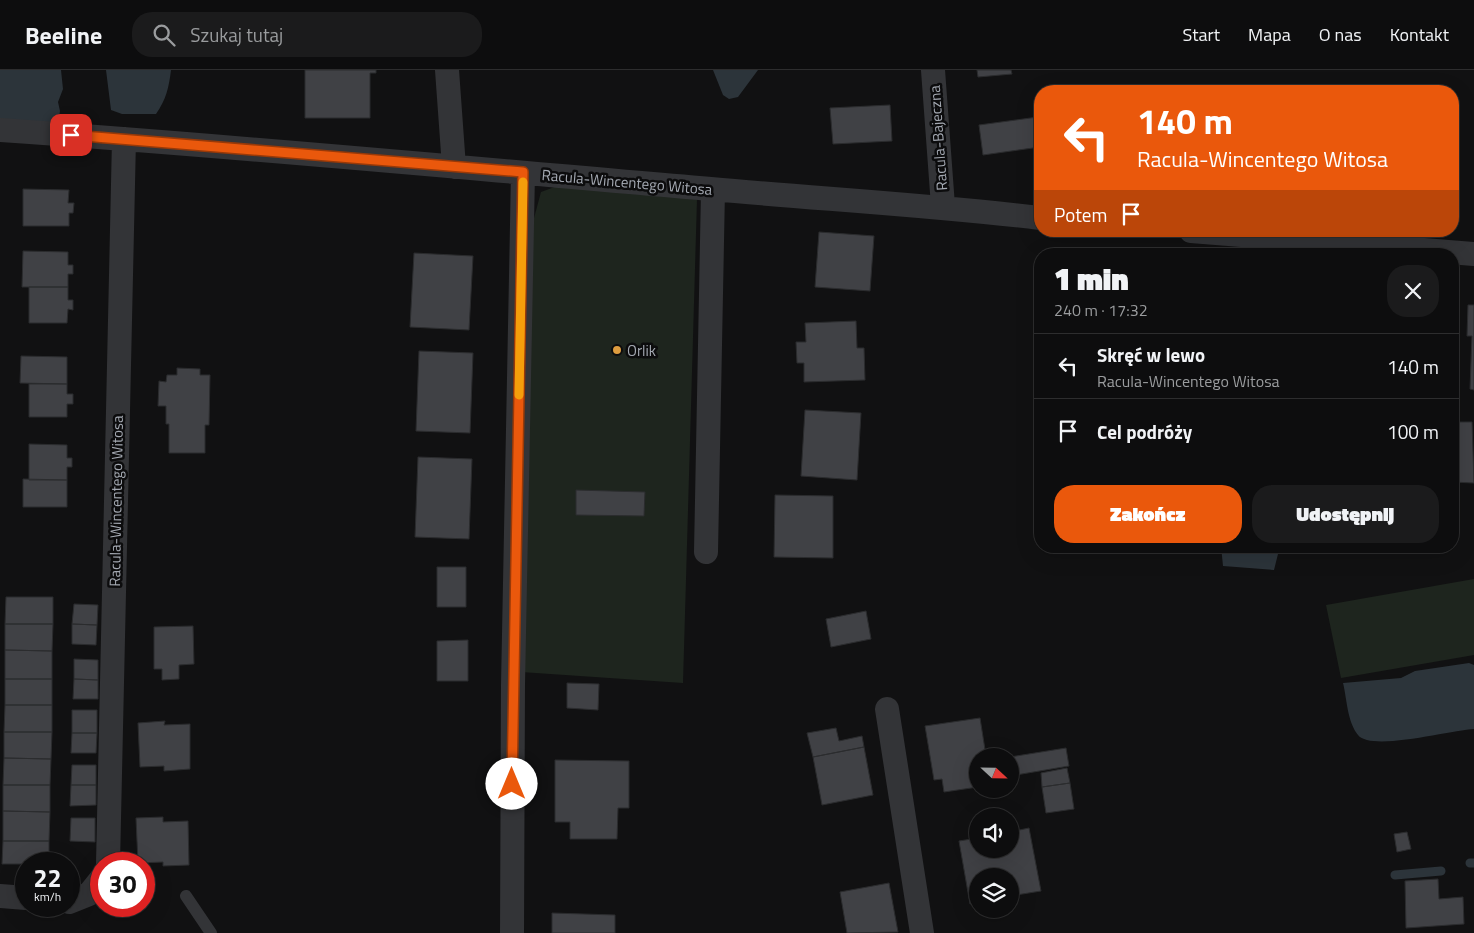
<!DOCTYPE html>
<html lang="pl">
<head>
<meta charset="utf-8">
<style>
  :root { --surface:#0d0d0e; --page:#1b1b1c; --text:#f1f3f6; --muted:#9a9c9e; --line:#2d2d2e; --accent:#ea580c }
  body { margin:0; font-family:"Titillium Web",sans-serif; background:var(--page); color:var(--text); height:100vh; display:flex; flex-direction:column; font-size:19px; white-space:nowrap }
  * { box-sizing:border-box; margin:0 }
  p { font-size:16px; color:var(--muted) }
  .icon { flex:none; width:28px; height:28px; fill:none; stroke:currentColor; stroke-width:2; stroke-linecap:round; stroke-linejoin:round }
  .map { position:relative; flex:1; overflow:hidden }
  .panel { position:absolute; left:1034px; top:178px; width:425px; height:305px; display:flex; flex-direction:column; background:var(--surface); border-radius:20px; box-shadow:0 5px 20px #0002,0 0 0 1px var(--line) }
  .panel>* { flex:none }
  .hud { position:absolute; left:1034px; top:15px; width:425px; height:152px; border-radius:20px; box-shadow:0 5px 20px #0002,0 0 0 1px var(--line); background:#ea580c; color:#fff; overflow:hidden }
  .needle { width:32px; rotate:112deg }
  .tools { position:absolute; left:969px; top:678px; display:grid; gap:10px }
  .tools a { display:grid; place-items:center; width:50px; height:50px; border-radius:50%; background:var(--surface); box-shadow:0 5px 20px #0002,0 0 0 1px var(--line); font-size:25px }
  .speed { position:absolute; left:15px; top:782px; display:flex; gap:10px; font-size:25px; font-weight:700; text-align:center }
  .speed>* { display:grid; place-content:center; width:65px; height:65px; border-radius:50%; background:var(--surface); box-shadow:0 5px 20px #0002,0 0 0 1px var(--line); line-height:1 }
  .speed small { font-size:12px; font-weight:400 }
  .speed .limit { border:8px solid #d22; background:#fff; color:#111 }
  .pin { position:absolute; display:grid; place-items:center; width:42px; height:42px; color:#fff; margin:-21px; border-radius:10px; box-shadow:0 2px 8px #0006 }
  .me { position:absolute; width:55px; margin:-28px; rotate:0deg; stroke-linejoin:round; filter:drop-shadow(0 0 4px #0008) }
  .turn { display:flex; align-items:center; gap:18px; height:105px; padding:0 20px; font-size:22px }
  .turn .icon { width:65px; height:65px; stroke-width:2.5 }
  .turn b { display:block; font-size:35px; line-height:42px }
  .then { display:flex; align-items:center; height:48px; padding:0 20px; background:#0003; gap:10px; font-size:19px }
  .round { display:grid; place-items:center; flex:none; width:52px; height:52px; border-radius:20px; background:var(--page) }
  .overview { display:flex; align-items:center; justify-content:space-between; height:85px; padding:0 20px }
  h1 { font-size:30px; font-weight:800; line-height:38px }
  .cta { display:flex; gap:10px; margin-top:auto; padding:10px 20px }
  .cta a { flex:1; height:58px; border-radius:20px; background:var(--accent); color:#fff; font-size:20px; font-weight:800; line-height:58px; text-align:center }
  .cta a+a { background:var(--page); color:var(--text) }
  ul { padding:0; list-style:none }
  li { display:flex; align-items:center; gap:15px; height:65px; padding:0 20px; border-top:1px solid var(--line) }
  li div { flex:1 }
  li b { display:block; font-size:19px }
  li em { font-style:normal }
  header { display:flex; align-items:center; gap:30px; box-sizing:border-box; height:70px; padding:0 25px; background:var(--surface); border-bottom:1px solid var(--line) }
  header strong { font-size:24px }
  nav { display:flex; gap:28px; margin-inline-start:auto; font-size:18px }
  .search { width:350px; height:45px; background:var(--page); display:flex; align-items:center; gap:12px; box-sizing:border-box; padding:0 18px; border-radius:20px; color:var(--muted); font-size:19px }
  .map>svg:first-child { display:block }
</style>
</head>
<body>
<header>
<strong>Beeline</strong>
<div class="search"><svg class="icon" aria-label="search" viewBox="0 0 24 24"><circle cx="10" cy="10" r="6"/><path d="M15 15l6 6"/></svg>Szukaj tutaj</div>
<nav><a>Start</a><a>Mapa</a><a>O nas</a><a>Kontakt</a></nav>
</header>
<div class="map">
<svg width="1474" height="863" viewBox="0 0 1474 863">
  <rect width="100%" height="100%" fill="#111112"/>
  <path fill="#1e251e" d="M 560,115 L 697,129 L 683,613 L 521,602 L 530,163 L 541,122 Z
    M 1474,509 L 1474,585 L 1341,608 L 1326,535 Z"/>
  <path fill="#2c343a" d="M 0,0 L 61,0 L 63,19 L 58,32 L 60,41 L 58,53 L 0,49 Z
    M 106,0 L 171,0 C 169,17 166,30 156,44 L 122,44 L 111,40 Z
    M 713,0 L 758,0 L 738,27 L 729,29 L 723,25 Z
    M 1221,476 L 1280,476 L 1274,500 L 1223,496 Z
    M 1469,593 L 1474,595 L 1474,659 C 1451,660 1371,682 1358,665 C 1347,651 1347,629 1343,613 L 1401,608 L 1415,601 Z"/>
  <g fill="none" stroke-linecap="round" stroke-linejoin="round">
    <path stroke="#2c343a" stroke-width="9" d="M 1470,793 L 1474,793
      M 1395,805 L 1441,801"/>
  </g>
  <path fill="#404145" stroke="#2b2c2e" d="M 305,0 L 376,0 L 376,3 L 370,3 L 370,48 L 305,48 Z
    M 977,0 L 1011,0 L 1012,4 L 978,7 Z
    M 1371,15 L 1424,20 L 1424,21 L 1371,21 Z
    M 890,35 L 892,71 L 833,74 L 830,38 Z
    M 1038,47 L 1040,77 L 983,85 L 979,55 Z
    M 23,119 L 69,120 L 68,133 L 74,133 L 73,143 L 69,143 L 69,156 L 23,156 Z
    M 819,162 L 874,166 L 870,221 L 815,217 Z
    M 23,181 L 68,182 L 68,195 L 73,195 L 73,204 L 68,204 L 68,217 L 22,217 Z
    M 414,183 L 473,186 L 469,260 L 410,257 Z
    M 29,217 L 68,217 L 68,230 L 73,230 L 73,240 L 68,239 L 67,253 L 29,253 Z
    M 1468,235 L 1474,235 L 1474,320 L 1470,319 L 1472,266 L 1467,266 Z
    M 856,251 L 857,278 L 864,278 L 865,310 L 804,312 L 804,293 L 797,293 L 796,272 L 806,272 L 805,253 Z
    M 419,281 L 473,283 L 470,363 L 416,361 Z
    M 21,286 L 67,287 L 67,314 L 20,313 Z
    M 177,298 L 200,299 L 200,305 L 210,305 L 209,355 L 205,355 L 205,383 L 169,383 L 169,354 L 166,354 L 166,336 L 158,336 L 159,311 L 166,312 L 167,305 L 177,305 Z
    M 29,314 L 67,314 L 67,324 L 73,324 L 73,334 L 67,334 L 67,347 L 29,347 Z
    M 805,340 L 861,343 L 857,410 L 801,406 Z
    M 1452,352 L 1472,352 L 1474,413 L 1452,412 Z
    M 29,374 L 67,375 L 67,388 L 72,388 L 72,397 L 67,397 L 67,410 L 29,410 Z
    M 418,387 L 472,389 L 469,469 L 415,467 Z
    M 23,409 L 67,410 L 67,437 L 23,437 Z
    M 576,420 L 645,422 L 644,446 L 576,445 Z
    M 775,425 L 833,426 L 833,488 L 774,487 Z
    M 437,497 L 466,497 L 466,537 L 437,537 Z
    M 6,527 L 53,527 L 53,554 L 5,554 Z
    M 74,534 L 98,535 L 97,555 L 72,554 Z
    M 866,541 L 871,569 L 831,577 L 826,549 Z
    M 5,554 L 53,554 L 52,581 L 5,580 Z
    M 72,554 L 97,555 L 96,575 L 72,574 Z
    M 193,556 L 194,594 L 179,595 L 179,609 L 162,610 L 162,599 L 154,599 L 154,557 Z
    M 468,570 L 468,611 L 437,611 L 437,571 Z
    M 5,580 L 52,581 L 52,609 L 5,609 Z
    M 74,589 L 98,590 L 98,610 L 74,609 Z
    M 5,609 L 52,609 L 52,635 L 5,635 Z
    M 74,609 L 98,610 L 98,629 L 73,629 Z
    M 567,613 L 599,614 L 598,640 L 567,638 Z
    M 5,635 L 52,635 L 52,662 L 4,662 Z
    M 72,640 L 97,640 L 97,663 L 72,663 Z
    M 980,648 L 986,686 L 978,686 L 978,717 L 944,722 L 942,709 L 934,710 L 925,656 Z
    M 165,651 L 164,655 L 190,654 L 190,699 L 164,701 L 164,696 L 140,697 L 138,653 Z
    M 836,658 L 839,671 L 862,666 L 864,677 L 813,687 L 807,663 Z
    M 4,662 L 52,662 L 51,689 L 4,688 Z
    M 72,663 L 97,663 L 96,683 L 71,683 Z
    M 864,677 L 873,725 L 822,735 L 813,687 Z
    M 1066,678 L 1069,696 L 1010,706 L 1010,687 Z
    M 4,688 L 51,689 L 50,715 L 3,715 Z
    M 555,690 L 629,691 L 629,738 L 618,738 L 617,769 L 570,769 L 570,752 L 555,752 Z
    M 72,695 L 96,695 L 96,715 L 71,715 Z
    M 1067,698 L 1070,713 L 1042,717 L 1041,703 Z
    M 1070,713 L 1074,739 L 1046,743 L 1042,717 Z
    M 3,715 L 50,715 L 50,742 L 3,741 Z
    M 71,715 L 96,715 L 96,735 L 70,736 Z
    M 3,741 L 50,742 L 49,771 L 3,771 Z
    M 163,747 L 163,752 L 188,751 L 189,795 L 163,796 L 163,792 L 138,793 L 136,748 Z
    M 71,748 L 95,748 L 95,772 L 70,771 Z
    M 1029,758 L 1041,821 L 1010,826 L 1010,806 L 978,806 L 978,832 L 970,834 L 959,771 L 978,768 L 978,779 L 1010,779 L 1010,762 Z
    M 1407,762 L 1411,779 L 1397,782 L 1394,764 Z
    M 3,771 L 49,771 L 49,794 L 2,794 Z
    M 1438,809 L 1439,829 L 1463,827 L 1464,854 L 1406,858 L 1405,811 Z
    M 889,813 L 898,862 L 847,863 L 840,822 Z
    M 552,843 L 615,845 L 615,863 L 552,863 Z"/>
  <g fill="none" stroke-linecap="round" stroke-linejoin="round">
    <path stroke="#333437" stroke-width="12" d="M 186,826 L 211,863"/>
    <path stroke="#333437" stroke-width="24" d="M 447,0 L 454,97
      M 933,0 L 943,136
      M 0,60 C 237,76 474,99 711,119 C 821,129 930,135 1040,148
      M 1191,161 L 1474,184
      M 706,482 L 713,120
      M 887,639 L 922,863
      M 108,794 L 124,69
      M 0,826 L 26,828
      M 69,832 L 89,824 L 101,809
      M 512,863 L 513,615 L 523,103"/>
  </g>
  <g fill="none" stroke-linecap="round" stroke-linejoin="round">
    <g stroke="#983908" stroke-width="12">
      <path id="route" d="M 71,65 L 523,102 L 512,714"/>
    </g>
    <use href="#route" stroke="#ea580c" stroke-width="9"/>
    <path stroke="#f59e0b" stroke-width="9" d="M 519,325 L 523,112"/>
  </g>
  <circle fill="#dd9c3f" stroke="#0c0c0d" stroke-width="2" cx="617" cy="280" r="5"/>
  <g text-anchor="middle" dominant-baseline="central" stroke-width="5" stroke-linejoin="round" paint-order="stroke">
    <g font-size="15" fill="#a4a9b2" stroke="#0c0c0d">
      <text transform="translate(938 68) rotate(-94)">Racula-Bajeczna</text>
      <text transform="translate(627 112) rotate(5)">Racula-Wincentego Witosa</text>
      <text transform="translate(116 431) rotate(-89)">Racula-Wincentego Witosa</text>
    </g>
    <g font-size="15" fill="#a4a9b2" stroke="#0c0c0d" text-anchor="start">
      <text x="627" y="280">Orlik</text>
    </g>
  </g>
</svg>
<div class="tools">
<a><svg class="needle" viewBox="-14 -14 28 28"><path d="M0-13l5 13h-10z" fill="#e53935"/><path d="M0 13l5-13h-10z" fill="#9a9c9e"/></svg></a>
<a><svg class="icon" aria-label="sound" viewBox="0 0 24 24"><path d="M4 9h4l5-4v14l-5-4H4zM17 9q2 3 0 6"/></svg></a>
<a><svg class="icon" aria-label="layers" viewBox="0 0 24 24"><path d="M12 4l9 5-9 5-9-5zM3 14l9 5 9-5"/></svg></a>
</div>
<div class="speed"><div>22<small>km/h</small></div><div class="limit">30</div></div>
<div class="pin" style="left:71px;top:65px;background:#d93025"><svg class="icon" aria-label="arrive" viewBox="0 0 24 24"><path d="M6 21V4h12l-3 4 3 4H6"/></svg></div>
<svg class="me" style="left:512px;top:714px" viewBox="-20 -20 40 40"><circle r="19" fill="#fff"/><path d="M0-13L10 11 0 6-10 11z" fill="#ea580c"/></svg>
<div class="hud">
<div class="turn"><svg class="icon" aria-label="left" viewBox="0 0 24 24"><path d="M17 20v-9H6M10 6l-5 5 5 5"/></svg><div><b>140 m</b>Racula-Wincentego Witosa</div></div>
<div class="then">Potem<svg class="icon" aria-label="arrive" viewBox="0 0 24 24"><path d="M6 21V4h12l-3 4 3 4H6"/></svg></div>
</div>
<section class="panel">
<div class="overview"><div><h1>1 min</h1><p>240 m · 17:32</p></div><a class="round"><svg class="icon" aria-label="close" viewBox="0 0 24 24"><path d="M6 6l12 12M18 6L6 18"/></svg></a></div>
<ul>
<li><svg class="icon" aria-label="left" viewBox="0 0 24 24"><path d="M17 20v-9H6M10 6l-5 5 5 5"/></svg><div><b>Skręć w lewo</b><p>Racula-Wincentego Witosa</p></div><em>140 m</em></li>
<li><svg class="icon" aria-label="arrive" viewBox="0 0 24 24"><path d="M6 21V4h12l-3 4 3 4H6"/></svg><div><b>Cel podróży</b></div><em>100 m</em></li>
</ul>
<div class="cta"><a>Zakończ</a><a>Udostępnij</a></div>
</section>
</div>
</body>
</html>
